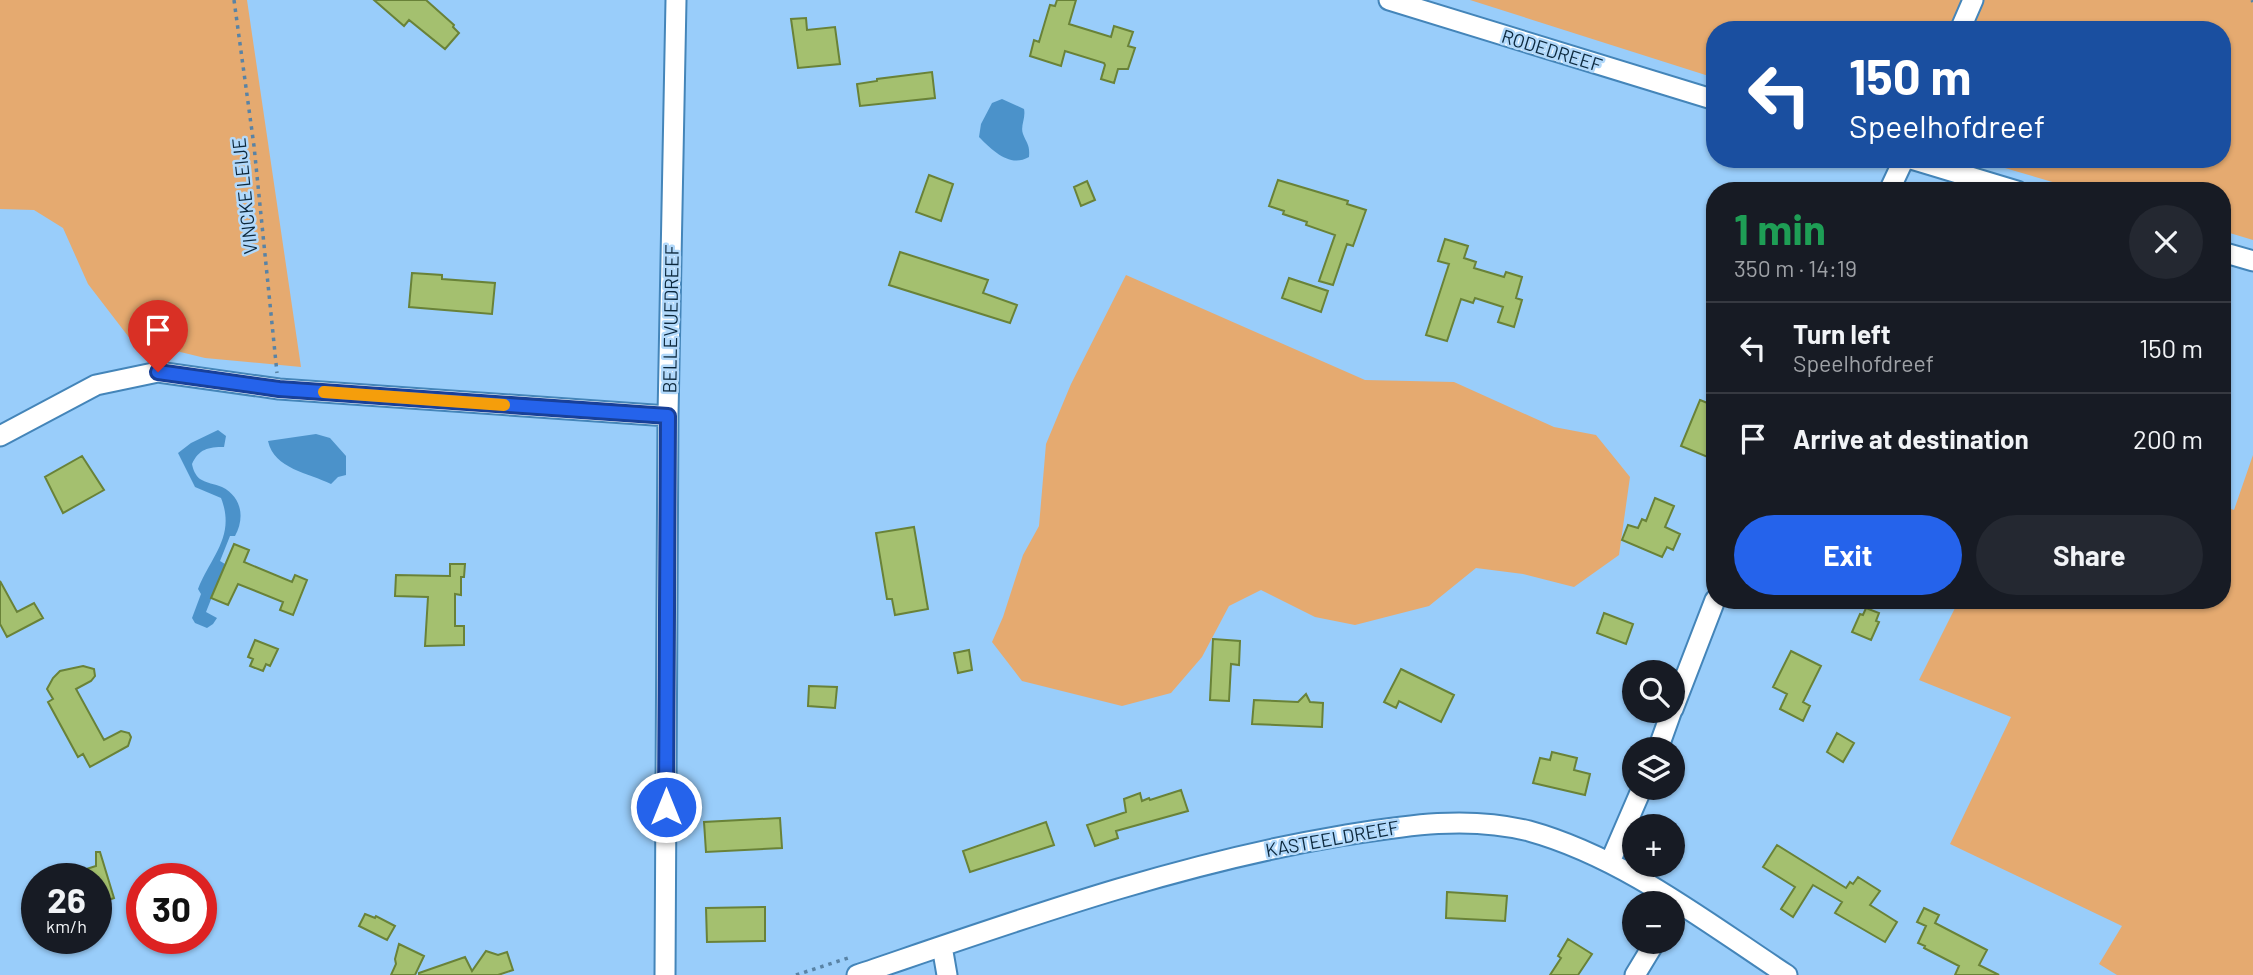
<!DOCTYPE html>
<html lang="en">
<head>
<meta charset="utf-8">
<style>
  :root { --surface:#171b24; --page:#242831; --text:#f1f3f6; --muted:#9ea1a6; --line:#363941; --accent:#2563eb }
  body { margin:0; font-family:Barlow,sans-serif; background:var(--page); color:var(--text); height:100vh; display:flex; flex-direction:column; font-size:26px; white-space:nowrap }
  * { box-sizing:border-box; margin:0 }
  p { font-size:23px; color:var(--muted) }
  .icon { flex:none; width:38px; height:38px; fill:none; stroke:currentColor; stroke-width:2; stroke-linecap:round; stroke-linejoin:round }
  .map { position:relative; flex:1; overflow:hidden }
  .panel { position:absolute; left:1706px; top:182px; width:525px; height:427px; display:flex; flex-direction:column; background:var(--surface); border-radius:28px; box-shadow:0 2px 5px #0004 }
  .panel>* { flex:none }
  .hud { position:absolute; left:1706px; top:21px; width:525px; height:147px; border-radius:28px; box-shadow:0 2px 5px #0004; background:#1a4fa0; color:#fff; overflow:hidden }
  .buttons { position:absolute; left:1622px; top:660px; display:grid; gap:14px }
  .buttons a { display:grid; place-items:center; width:63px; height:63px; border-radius:50%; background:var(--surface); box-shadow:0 2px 5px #0004; font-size:35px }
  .speed { position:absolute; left:21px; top:863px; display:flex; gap:14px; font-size:35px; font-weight:700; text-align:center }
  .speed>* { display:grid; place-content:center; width:91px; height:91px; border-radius:50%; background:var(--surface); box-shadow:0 2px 5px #0004; line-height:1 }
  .speed small { font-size:18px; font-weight:400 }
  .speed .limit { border:10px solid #d22; background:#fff; color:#111 }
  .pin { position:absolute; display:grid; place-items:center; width:60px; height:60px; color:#fff; margin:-72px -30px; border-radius:50% 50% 50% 0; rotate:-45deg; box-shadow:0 0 7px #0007 }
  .pin .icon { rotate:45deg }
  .me { position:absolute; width:77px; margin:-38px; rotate:0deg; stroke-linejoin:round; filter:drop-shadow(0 0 5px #0008) }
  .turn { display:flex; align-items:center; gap:24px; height:147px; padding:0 28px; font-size:32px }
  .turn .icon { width:91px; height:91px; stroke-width:2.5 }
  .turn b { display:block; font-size:49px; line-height:60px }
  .round { display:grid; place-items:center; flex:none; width:74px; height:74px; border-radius:37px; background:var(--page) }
  .overview { display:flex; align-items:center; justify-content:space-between; height:119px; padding:0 28px }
  h1 { font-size:42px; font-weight:700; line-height:52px; color:#1e9e55 }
  .button { display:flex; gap:14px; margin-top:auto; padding:14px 28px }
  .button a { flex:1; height:80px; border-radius:42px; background:var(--accent); color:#fff; font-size:28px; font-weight:700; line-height:80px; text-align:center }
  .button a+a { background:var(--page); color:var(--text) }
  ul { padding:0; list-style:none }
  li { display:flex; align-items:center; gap:21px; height:91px; padding:0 28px; border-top:2px solid var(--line) }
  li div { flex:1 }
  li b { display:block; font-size:26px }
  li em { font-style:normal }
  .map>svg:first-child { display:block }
</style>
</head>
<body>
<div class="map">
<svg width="2253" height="975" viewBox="0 0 2253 975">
  <rect width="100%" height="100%" fill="#99cdfa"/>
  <path fill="#e5aa70" d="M 0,0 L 247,0 L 301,367 L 205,358 L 131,340 L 88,284 L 63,228 L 34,210 L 0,209 Z
    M 1470,0 L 2253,0 L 2253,240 L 2223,231 L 2222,191 L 2083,191 L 1974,159 L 2222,159 L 2222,30 L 1715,30 L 1715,78 Z
    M 1126,275 L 1365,380 L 1454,382 L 1554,427 L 1596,435 L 1630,477 L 1619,555 L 1574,587 L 1523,574 L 1476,568 L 1429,606 L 1355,625 L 1315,617 L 1261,590 L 1229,606 L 1202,657 L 1171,693 L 1122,706 L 1022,681 L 992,642 L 1003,617 L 1023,555 L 1039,526 L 1046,444 L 1071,384 Z
    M 2253,455 L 2253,975 L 2117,975 L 2099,964 L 2122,926 L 1950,844 L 2011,717 L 1919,680 L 1959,600 L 2222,600 L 2223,506 L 2234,510 Z"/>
  <path fill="#4b92ca" d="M 1002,99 L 1024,109 C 1026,118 1020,126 1023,134 C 1027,144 1030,145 1029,157 C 1010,168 993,151 979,137 L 981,124 L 992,103 Z
    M 218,430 L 226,436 L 224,447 C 208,447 199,449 192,464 C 193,469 195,475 200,479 C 206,483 215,484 222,487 C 242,497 245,518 235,536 L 230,536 L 220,561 L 225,564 L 206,612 L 217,618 L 213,624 L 207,628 L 195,623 L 192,618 L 201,594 L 198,589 C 211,556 236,536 221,498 L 195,487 L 178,453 L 191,443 Z
    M 316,434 L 330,438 L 346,456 L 346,475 L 338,477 L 331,484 C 309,473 274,469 268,441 Z"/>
  <path fill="#a4c06f" stroke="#698238" stroke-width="2" d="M 374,0 L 426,0 L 454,25 L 453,27 L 459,33 L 445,49 L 409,20 L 404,26 Z
    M 1057,0 L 1076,0 L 1069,24 L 1111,37 L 1114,26 L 1133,32 L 1128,46 L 1135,48 L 1128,69 L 1118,69 L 1114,83 L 1101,79 L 1105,65 L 1104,63 L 1065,51 L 1061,66 L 1030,56 L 1034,40 L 1039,42 L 1050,5 L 1055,6 Z
    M 806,18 L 807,30 L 835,27 L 840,64 L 798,68 L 791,19 Z
    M 932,72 L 935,98 L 860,106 L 857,84 L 877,81 L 877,79 Z
    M 929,175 L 953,184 L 941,221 L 916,212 Z
    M 1278,180 L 1348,201 L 1347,204 L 1366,210 L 1353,246 L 1347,244 L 1333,285 L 1319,281 L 1335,235 L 1306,225 L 1307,222 L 1283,214 L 1284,211 L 1269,206 Z
    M 1087,181 L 1095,200 L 1081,206 L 1074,187 Z
    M 1445,239 L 1468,246 L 1464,258 L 1476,262 L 1474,268 L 1504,277 L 1506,272 L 1522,277 L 1516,298 L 1522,300 L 1514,327 L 1498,322 L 1503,307 L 1475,298 L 1473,303 L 1461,299 L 1447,341 L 1426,335 L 1449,264 L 1438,261 Z
    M 900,252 L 988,280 L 983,293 L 1017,305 L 1010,323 L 889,285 Z
    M 412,273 L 442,275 L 442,279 L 495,283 L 492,314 L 409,307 Z
    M 1289,278 L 1328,291 L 1321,312 L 1282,298 Z
    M 1700,400 L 1715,406 L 1715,460 L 1681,446 Z
    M 82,456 L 104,490 L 63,513 L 45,477 Z
    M 1655,498 L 1674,506 L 1665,527 L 1680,534 L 1673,550 L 1667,547 L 1662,557 L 1622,540 L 1628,525 L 1638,528 L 1642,519 L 1646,521 Z
    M 914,527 L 928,609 L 895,615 L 892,599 L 887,599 L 876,533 Z
    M 234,544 L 249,550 L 244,562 L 292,582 L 295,575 L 307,580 L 293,615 L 280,610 L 283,602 L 238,584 L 228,605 L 211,598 Z
    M 450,564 L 465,564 L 464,577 L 461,577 L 461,595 L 455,594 L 455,626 L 464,626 L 464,645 L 425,646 L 428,597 L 395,596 L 396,575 L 450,576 Z
    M 0,581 L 17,612 L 34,603 L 43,618 L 7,637 L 0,624 Z
    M 1866,608 L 1879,613 L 1876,621 L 1879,622 L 1871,640 L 1852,632 L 1860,614 L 1863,615 Z
    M 1604,613 L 1633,624 L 1626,644 L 1597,633 Z
    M 1213,639 L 1240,641 L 1239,665 L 1231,664 L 1229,701 L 1210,700 Z
    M 255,640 L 278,649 L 270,666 L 266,664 L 263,671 L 250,666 L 253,659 L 248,657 Z
    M 969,650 L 972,670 L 958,673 L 954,653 Z
    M 1791,651 L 1821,666 L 1803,702 L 1810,706 L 1803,721 L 1780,709 L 1787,694 L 1773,687 Z
    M 83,666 L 94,669 L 95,676 L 91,681 L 76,689 L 104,740 L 121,731 L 129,733 L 131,737 L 128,746 L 90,767 L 83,754 L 78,757 L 48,702 L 53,699 L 47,689 L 53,678 L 60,671 Z
    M 1401,669 L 1454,695 L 1441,722 L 1399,701 L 1396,708 L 1384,702 Z
    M 809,686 L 837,687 L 835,708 L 808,706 Z
    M 1306,694 L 1310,702 L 1323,703 L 1322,727 L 1252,724 L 1254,700 L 1298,702 Z
    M 1837,733 L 1854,743 L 1843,762 L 1827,752 Z
    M 1552,752 L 1577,758 L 1574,770 L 1590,774 L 1585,795 L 1533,783 L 1540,758 L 1550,760 Z
    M 1181,790 L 1188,811 L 1116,831 L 1118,838 L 1095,846 L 1087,825 L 1126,812 L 1124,799 L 1140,793 L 1142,801 L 1149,798 L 1150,800 Z
    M 780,818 L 782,848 L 706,852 L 704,822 Z
    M 1046,822 L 1054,845 L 970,872 L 963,851 Z
    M 1777,845 L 1846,888 L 1850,882 L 1853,884 L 1858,877 L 1880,891 L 1870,905 L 1897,922 L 1885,942 L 1835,913 L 1842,902 L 1813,885 L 1793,917 L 1781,909 L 1795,887 L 1763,867 Z
    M 96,852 L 100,852 L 114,898 L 96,904 L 96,878 L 67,878 L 67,875 L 96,866 Z
    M 1447,892 L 1507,896 L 1505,921 L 1446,918 Z
    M 765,907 L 765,941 L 707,942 L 706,908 Z
    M 1924,908 L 1939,915 L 1935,923 L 1987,950 L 1979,965 L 1999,975 L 1955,975 L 1959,966 L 1924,948 L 1925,946 L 1918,943 L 1926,926 L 1917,922 Z
    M 365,914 L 375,918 L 376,916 L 395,926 L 387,940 L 359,926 Z
    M 1568,939 L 1592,954 L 1578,975 L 1550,975 L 1561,958 L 1558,956 Z
    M 399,944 L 424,956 L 415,975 L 391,975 L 396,964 L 395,959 Z
    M 486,951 L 498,955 L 507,952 L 513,970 L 498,975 L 419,975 L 419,973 L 465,957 L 472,971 Z"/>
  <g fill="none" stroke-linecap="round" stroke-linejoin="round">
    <g stroke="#4485b9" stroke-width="23">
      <path id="minor" d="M 1389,0 L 1715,100
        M 1960,30 L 1973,0
        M 1911,159 L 2017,191
        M 1889,191 L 1904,159
        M 2222,252 L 2253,261
        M 0,436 L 96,385 L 158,372 L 279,389 L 668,416
        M 1673,709 L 1715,600
        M 1658,749 L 1672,710
        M 1610,862 L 1642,788
        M 942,946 L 947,975
        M 665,975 L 668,416 L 676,0
        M 857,975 C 1016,921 1174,864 1340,836 C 1403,826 1466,815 1529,831 C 1623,857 1706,922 1787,975
        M 1635,975 L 1655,942"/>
    </g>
    <path stroke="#5983a5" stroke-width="3.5" stroke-dasharray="3.5 5" stroke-linecap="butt" d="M 234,0 L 254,146 L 277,373
      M 2252,0 L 2253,2
      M 796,975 L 851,957"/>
    <use href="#minor" stroke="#fff" stroke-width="19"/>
  </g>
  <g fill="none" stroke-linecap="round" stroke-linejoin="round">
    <g stroke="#184099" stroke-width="18">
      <path id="route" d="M 158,372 L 279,389 L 668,416 L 666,807"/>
    </g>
    <use href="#route" stroke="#2563eb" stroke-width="12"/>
    <path stroke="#f59e0b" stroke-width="12" d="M 324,392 L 504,405"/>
  </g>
  <g text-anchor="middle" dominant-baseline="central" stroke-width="5" stroke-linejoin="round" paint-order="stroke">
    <g font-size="19" fill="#0c283d" stroke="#b2d9fb">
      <text transform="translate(1552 50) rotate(17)">RODEDREEF</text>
      <text transform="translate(244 196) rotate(-96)">VINCKE LEIJE</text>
      <text transform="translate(670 319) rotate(-89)">BELLEVUEDREEF</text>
      <text transform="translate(1332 838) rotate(-10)">KASTEELDREEF</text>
    </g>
  </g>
</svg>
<div class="buttons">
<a><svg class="icon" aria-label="search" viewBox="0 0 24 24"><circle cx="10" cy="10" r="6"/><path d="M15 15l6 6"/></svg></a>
<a><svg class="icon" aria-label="layers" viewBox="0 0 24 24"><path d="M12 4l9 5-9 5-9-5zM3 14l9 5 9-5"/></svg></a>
<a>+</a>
<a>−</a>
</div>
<div class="speed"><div>26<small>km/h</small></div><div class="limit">30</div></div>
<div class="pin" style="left:158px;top:372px;background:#d93025"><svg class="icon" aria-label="arrive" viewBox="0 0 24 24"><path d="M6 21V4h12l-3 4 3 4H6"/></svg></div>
<svg class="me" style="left:666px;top:807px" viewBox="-20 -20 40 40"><circle r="17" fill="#2563eb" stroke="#fff" stroke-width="3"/><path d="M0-11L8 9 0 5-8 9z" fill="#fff"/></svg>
<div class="hud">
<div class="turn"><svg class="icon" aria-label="left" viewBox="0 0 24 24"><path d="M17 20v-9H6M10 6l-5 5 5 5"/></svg><div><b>150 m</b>Speelhofdreef</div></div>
</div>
<section class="panel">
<div class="overview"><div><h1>1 min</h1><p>350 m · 14:19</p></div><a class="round"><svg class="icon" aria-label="close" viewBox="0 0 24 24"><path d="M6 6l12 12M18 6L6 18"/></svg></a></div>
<ul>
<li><svg class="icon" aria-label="left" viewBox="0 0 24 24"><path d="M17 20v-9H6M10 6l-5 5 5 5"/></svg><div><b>Turn left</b><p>Speelhofdreef</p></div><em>150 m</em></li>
<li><svg class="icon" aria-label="arrive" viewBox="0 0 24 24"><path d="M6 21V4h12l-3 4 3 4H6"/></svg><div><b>Arrive at destination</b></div><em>200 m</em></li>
</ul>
<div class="button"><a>Exit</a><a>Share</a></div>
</section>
</div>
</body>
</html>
